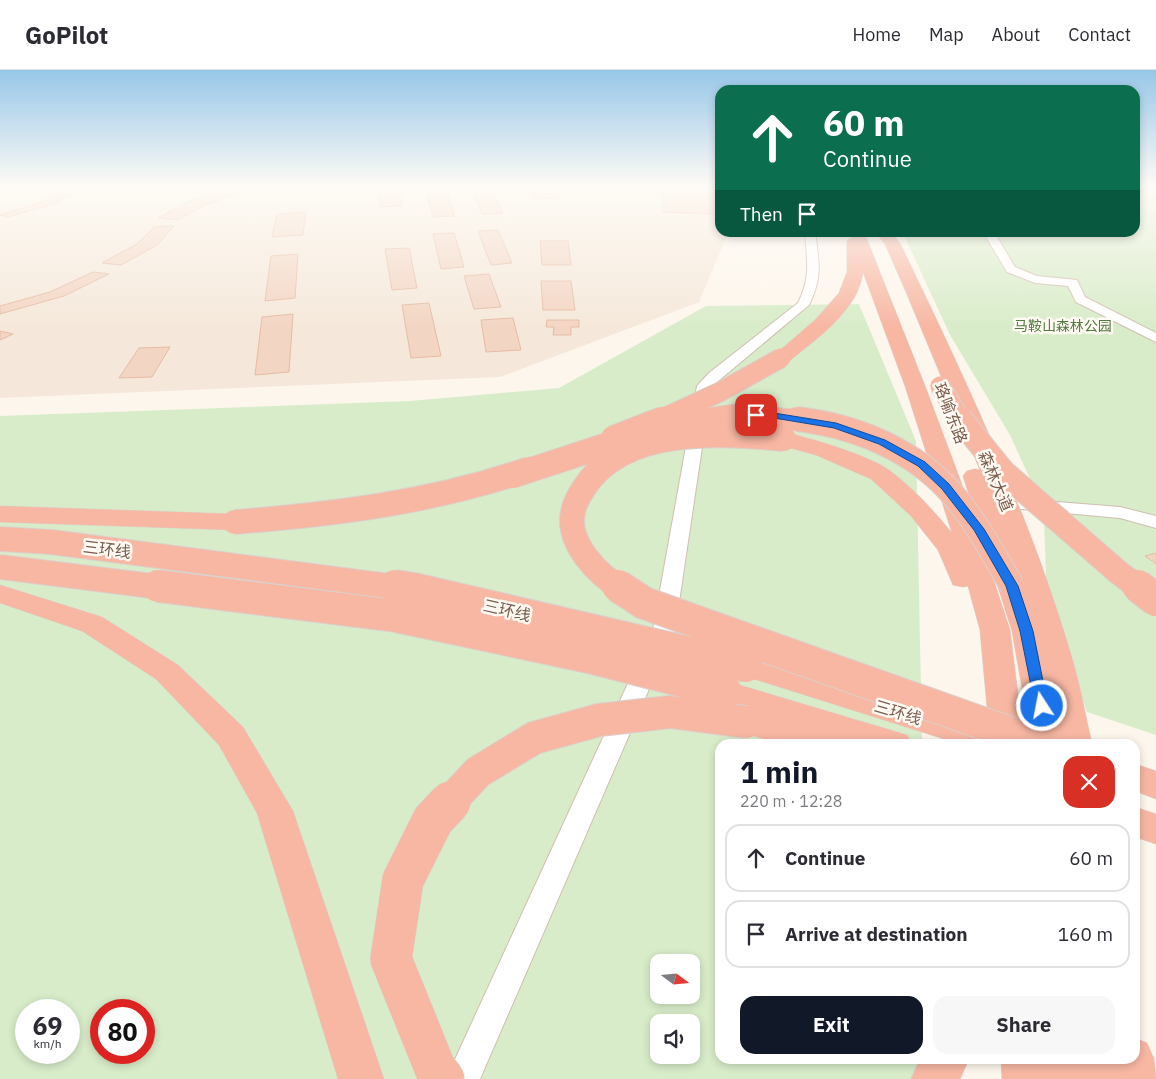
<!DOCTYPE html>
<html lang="en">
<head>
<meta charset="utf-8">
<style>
  :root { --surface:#fff; --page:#f7f7f7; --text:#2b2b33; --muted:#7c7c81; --line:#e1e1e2; --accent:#111827 }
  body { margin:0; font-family:"IBM Plex Sans","Noto Sans SC",sans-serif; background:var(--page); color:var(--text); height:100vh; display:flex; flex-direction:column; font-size:19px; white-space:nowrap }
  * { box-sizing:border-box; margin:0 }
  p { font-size:16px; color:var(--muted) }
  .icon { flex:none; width:28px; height:28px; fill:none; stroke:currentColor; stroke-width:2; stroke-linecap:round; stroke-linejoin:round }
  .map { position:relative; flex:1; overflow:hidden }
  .side { position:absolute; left:715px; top:669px; width:425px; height:325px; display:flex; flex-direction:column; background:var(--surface); border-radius:15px; box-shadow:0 2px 8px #0003 }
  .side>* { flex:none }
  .top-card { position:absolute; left:715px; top:15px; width:425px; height:152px; border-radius:15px; box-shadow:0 2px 8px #0003; background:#0b6e4f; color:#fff; overflow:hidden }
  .needle { width:32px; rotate:106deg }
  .tools { position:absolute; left:650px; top:884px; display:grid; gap:10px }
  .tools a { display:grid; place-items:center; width:50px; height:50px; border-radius:10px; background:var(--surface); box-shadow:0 2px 8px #0003; font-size:25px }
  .speed { position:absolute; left:15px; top:929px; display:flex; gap:10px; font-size:25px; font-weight:700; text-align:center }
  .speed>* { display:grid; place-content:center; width:65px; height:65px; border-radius:50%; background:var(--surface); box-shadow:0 2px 8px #0003; line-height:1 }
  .speed small { font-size:12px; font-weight:400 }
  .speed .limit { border:8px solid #d22; background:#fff; color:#111 }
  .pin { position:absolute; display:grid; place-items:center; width:42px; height:42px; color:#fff; margin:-21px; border-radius:10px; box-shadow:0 2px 8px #0006 }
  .me { position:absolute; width:55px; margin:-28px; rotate:349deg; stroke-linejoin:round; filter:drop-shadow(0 0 4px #0008) }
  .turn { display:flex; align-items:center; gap:18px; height:105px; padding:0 25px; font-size:22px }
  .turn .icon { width:65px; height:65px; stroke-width:2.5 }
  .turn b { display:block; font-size:35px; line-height:42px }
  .then { display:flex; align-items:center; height:48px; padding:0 25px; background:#0003; gap:10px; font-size:19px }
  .round { display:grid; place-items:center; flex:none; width:52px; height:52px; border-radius:15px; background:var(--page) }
  .headline { display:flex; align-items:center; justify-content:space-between; height:85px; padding:0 25px }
  h1 { font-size:30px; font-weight:800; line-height:38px; color:var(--accent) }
  .button { display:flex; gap:10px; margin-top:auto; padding:10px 25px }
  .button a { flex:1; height:58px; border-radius:15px; background:var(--accent); color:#fff; font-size:20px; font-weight:800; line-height:58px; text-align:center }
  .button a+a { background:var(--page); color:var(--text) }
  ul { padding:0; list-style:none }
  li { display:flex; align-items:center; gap:15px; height:68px; margin:0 10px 8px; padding:0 15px; border:2px solid var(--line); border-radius:15px }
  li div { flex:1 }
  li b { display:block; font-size:19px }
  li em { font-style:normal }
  header { display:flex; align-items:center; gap:30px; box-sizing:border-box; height:70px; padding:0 25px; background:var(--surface); border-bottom:1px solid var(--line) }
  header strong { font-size:24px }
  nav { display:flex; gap:28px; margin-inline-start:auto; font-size:18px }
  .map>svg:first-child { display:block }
</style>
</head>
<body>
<header>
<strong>GoPilot</strong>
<nav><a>Home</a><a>Map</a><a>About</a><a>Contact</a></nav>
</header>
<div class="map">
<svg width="1156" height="1009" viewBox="0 0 1156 1009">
  <rect width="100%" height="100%" fill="#fdf6ec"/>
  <path fill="#f5e8da" d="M 0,117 L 720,117 L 720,162 L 728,163 L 699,232 L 500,307 L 0,328 Z"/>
  <path fill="#d8ecc9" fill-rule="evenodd" d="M 1135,117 L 1156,117 L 1156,665 L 1087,642 L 1047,532 L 1043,424 L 1036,422 L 1010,365 L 950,265 L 903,163 L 1135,162 Z
    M 859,234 L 916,371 L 922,674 L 720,674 L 720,989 L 929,989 L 930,1009 L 0,1009 L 0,346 L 410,331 L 559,318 L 706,236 ZM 659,892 L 691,892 L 691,925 L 659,925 ZM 26,940 L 69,940 L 69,982 L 26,982 ZM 101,940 L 144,940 L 144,982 L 101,982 ZM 659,952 L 691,952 L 691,985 L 659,985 Z"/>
  <path fill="#f3d5c3" stroke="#e6bba3" d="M 377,117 L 398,117 L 402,136 L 381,137 Z
    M 491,117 L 503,143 L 482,144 L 472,118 Z
    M 534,117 L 557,117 L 559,128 L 534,129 Z
    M 664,117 L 716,117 L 717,144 L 662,142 Z
    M 71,118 L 86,119 L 56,133 L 8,147 L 0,145 L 41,132 Z
    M 227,119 L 242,122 L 205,135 L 178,150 L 158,148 L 188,132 Z
    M 446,119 L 454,146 L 433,147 L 426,121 Z
    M 306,142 L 303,165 L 272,167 L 277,144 Z
    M 174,156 L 157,175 L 121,195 L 102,193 L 137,174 L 154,157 Z
    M 498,160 L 512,193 L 491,195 L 478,161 Z
    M 454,163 L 464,197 L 441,199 L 433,164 Z
    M 540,171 L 568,171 L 571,195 L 542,195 Z
    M 409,178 L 417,218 L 392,220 L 385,179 Z
    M 298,184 L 295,228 L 265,231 L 271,186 Z
    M 93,202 L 109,204 L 64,226 L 0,244 L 0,236 L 50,222 Z
    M 489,204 L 501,237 L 474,239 L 464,206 Z
    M 541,211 L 571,211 L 575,240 L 543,240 Z
    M 429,233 L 441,286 L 411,288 L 402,235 Z
    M 293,244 L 289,302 L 255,305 L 262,247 Z
    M 513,248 L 521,280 L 486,282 L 481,250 Z
    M 547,250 L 579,250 L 579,257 L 571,257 L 571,265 L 553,265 L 554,257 L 546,257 Z
    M 0,261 L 13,264 L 0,270 Z
    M 170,277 L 152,307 L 119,308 L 139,278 Z
    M 1156,483 L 1156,494 L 1145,486 Z"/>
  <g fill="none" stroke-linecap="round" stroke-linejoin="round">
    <g stroke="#d1beb0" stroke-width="2">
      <path id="minor" d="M 805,162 L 815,162 C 819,193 823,206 809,235 L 711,317 L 675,559 L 480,1009 L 446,1009 L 653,559 L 697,316 L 709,303 L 798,233 C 811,206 807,192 805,162 Z
        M 983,162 L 994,162 L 1015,197 L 1037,206 L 1077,210 L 1085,227 L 1156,263 L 1156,272 L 1076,232 L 1068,216 L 1035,213 L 1007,202 Z
        M 1005,428 L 1120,437 L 1156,446 L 1156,458 L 1120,448 L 999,437 L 996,433 L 999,429 Z"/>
    </g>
    <g stroke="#dad1cd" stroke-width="1">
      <path id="highway" d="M 849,162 L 864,162 L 925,316 L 964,420 L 1010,560 L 1024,674 L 960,674 L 735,603 L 731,596 L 735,589 L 746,586 L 989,658 L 980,560 L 968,516 L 963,517 L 953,515 L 938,480 L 911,446 L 871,409 L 816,385 L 776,374 L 773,369 L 776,364 C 789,361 801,367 814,370 C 832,375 874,389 889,400 C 913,418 933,440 952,463 L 905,316 L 863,202 C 858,241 816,269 788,292 L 781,294 L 774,292 L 771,288 L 815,250 L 839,223 L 847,202 L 847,171 L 851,168 Z
        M 875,162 L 891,162 L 900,173 C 964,307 1029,442 1071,585 C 1080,614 1085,644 1092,674 L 1032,674 L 1012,561 L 963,406 L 967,401 L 975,399 L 980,400 L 906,222 L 885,174 Z
        M 0,436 L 235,444 L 244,447 L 248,452 L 244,457 L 235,460 L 0,452 Z
        M 0,515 L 102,547 L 178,595 L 243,657 L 293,741 L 384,1009 L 338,1009 L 257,743 L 219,675 L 156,609 L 82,561 L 0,533 Z
        M 726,611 L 907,665 L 912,674 L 854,674 L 839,669 L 842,674 L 781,674 L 734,660 L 730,652 L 734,644 L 746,640 L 756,643 L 715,630 L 710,622 L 715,614 Z
        M 1135,694 L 1156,701 L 1156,729 L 1135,721 Z
        M 1135,737 L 1156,744 L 1156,774 L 1135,767 Z
        M 1135,968 L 1147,973 L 1154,989 L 1156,1009 L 1002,1009 L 1001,989 L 1135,989 Z
        M 920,989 L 969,989 L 960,1009 L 911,1009 Z"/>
    </g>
    <use href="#minor" fill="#fff" fill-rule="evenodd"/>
    <use href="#highway" fill="#f7b7a3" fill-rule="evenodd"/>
    <g stroke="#dad1cd" stroke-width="21" stroke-linecap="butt">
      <path id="highway-bridge-far3" d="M 940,316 L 961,350
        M 659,350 L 720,322 L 781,288
        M 695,350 L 733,344 L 806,350"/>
    </g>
    <g stroke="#dad1cd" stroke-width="26" stroke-linecap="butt">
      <path id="highway-bridge-far2" d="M 797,349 C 856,356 915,380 954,426 C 977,453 994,485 1012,516
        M 960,349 L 1003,402 L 1118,502 L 1139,518
        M 679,354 L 701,349
        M 613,368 L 662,349
        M 512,406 L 628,368
        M 235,452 C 336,444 433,432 529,399
        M 0,469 L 51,472 L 404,518
        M 0,497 L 168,518
        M 620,518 C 598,504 571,477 572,449 C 573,436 577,429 584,418 C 623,356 721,363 784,369"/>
    </g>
    <g stroke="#dad1cd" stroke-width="34" stroke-linecap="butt">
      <path id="highway-bridge-far1" d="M 158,516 L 396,546 L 589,587 L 726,622
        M 395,516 L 414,519 L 746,596
        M 618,516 L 644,533 L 1041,674
        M 1138,516 L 1156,530
        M 449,733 L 478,702 L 534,668 L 599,650 L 670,642 L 746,652"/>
    </g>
    <g stroke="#dad1cd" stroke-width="42" stroke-linecap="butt">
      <path id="highway-bridge" d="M 444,1009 L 435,998 L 391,889 L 403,810 L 433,750 L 450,732"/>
    </g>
    <use href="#highway-bridge-far3" stroke="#f7b7a3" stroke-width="19"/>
    <use href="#highway-bridge-far2" stroke="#f7b7a3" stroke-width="24"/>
    <use href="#highway-bridge-far1" stroke="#f7b7a3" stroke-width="32"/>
    <use href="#highway-bridge" stroke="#f7b7a3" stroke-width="41"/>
  </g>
  <linearGradient id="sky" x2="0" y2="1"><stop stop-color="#97c7e8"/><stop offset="0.45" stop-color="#fefbf6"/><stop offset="1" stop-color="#fefbf6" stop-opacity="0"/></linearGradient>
  <rect width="1156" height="258" fill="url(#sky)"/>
  <path fill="#1a73e8" stroke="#114b97" d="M 753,343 L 774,343 L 836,353 L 885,370 L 925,392 L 949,414 L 984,459 L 1018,516 L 1033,561 L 1048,636 L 1046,639 L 1037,639 L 1035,636 L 1020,561 L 1006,516 L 974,460 L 942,419 L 918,396 L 879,374 L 834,358 L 774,348 L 756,348 L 751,345 Z"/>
  <g text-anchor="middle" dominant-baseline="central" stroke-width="5" stroke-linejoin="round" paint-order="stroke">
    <g font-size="14" fill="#537a41" stroke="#fffaf3">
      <text x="1063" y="256">马鞍山森林公园</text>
    </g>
    <g font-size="16" fill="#7a5c4d" stroke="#fffaf3">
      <text transform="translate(951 343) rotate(69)">珞喻东路</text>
      <text transform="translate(996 411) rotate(67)">森林大道</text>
      <text transform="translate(107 479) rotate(7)">三环线</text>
      <text transform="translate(507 540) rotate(13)">三环线</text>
      <text transform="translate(898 642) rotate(17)">三环线</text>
    </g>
  </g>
</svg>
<div class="tools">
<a><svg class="needle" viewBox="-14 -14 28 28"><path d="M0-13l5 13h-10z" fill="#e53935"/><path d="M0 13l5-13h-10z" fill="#7c7c81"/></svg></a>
<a><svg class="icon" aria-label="sound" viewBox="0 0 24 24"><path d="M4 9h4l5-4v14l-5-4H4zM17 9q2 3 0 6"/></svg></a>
</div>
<div class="speed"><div>69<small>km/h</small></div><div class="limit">80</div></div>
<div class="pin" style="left:756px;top:345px;background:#d93025"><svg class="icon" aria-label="arrive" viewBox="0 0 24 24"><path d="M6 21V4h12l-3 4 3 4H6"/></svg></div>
<svg class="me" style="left:1042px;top:636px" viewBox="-20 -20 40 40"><circle r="17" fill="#1a73e8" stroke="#fff" stroke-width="3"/><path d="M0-11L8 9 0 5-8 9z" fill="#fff"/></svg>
<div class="top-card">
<div class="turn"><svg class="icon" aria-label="ahead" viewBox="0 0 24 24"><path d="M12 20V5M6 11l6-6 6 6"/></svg><div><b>60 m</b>Continue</div></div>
<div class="then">Then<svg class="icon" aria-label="arrive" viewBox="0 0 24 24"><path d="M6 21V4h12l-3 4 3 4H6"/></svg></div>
</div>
<section class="side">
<div class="headline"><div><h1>1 min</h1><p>220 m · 12:28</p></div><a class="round" style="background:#d93025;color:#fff"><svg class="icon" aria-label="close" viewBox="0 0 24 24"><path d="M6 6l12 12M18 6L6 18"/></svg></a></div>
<ul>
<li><svg class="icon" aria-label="ahead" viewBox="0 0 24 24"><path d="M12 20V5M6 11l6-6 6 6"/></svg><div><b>Continue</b></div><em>60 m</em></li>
<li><svg class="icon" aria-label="arrive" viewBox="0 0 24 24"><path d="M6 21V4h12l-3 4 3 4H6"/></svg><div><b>Arrive at destination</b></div><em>160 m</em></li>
</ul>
<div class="button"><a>Exit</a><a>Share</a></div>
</section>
</div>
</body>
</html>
